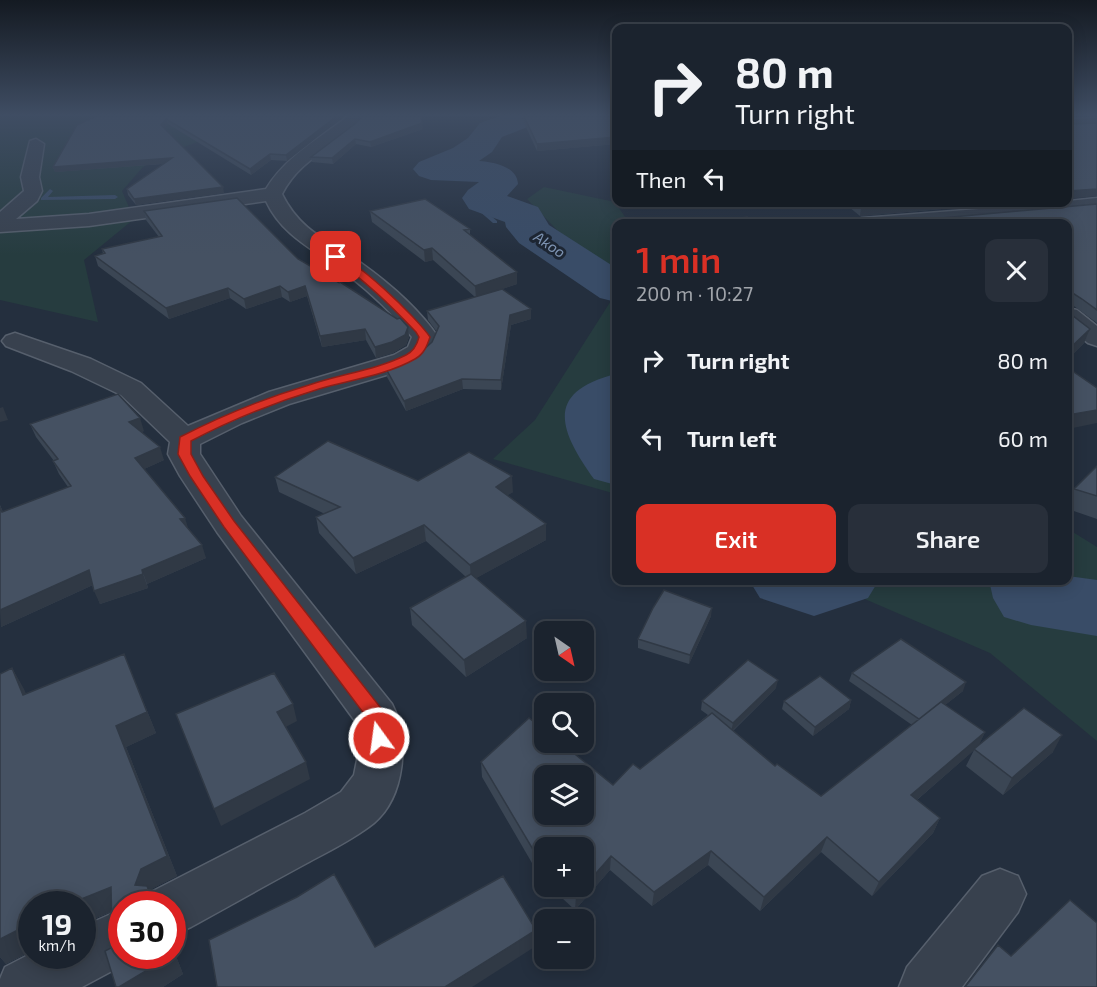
<!DOCTYPE html>
<html lang="en">
<head>
<meta charset="utf-8">
<style>
  :root { --surface:#1b232e; --page:#282f3a; --text:#f1f3f6; --muted:#a0a4aa; --line:#39404a; --accent:#d93025 }
  body { margin:0; font-family:"Exo 2",sans-serif; background:var(--page); color:var(--text); height:100vh; display:flex; flex-direction:column; font-size:22px; white-space:nowrap }
  * { box-sizing:border-box; margin:0 }
  p { font-size:20px; color:var(--muted) }
  .icon { flex:none; width:33px; height:33px; fill:none; stroke:currentColor; stroke-width:2; stroke-linecap:round; stroke-linejoin:round }
  .map { position:relative; flex:1; overflow:hidden }
  .sheet { position:absolute; left:612px; top:219px; width:460px; height:366px; display:flex; flex-direction:column; background:var(--surface); border-radius:12px; box-shadow:0 3px 15px #0003,0 0 0 2px var(--line) }
  .sheet>* { flex:none }
  .hud { position:absolute; left:612px; top:24px; width:460px; height:183px; border-radius:12px; box-shadow:0 3px 15px #0003,0 0 0 2px var(--line); background:#1b232e; color:var(--text); overflow:hidden }
  .needle { width:39px; rotate:146deg }
  .buttons { position:absolute; left:534px; top:621px; display:grid; gap:12px }
  .buttons a { display:grid; place-items:center; width:60px; height:60px; border-radius:12px; background:var(--surface); box-shadow:0 3px 15px #0003,0 0 0 2px var(--line); font-size:30px }
  .speed { position:absolute; left:18px; top:891px; display:flex; gap:12px; font-size:30px; font-weight:700; text-align:center }
  .speed>* { display:grid; place-content:center; width:78px; height:78px; border-radius:50%; background:var(--surface); box-shadow:0 3px 15px #0003,0 0 0 2px var(--line); line-height:1 }
  .speed small { font-size:15px; font-weight:400 }
  .speed .limit { border:9px solid #d22; background:#fff; color:#111 }
  .pin { position:absolute; display:grid; place-items:center; width:51px; height:51px; color:#fff; margin:-26px; border-radius:12px; box-shadow:0 3px 9px #0006 }
  .me { position:absolute; width:66px; margin:-33px; rotate:346deg; stroke-linejoin:round; filter:drop-shadow(0 0 4px #0008) }
  .turn { display:flex; align-items:center; gap:21px; height:126px; padding:0 24px; font-size:27px }
  .turn .icon { width:78px; height:78px; stroke-width:2.5 }
  .turn b { display:block; font-size:42px; line-height:51px }
  .then { display:flex; align-items:center; height:57px; padding:0 24px; background:#0003; gap:12px; font-size:22px }
  .round { display:grid; place-items:center; flex:none; width:63px; height:63px; border-radius:12px; background:var(--page) }
  .overview { display:flex; align-items:center; justify-content:space-between; height:102px; padding:0 24px }
  h1 { font-size:36px; font-weight:600; line-height:45px; color:var(--accent) }
  .cta { display:flex; gap:12px; margin-top:auto; padding:12px 24px }
  .cta a { flex:1; height:69px; border-radius:12px; background:var(--accent); color:#fff; font-size:24px; font-weight:600; line-height:69px; text-align:center }
  .cta a+a { background:var(--page); color:var(--text) }
  ul { padding:0; list-style:none }
  li { display:flex; align-items:center; gap:18px; height:78px; padding:0 24px }
  li div { flex:1 }
  li b { display:block; font-size:22px }
  li em { font-style:normal }
  .map>svg:first-child { display:block }
</style>
</head>
<body>
<div class="map">
<svg width="1097" height="987" viewBox="0 0 1097 987">
  <rect width="100%" height="100%" fill="#242f3e"/>
  <path fill="#263c3f" d="M 0,116 L 233,116 L 229,130 L 163,155 L 143,167 L 122,191 L 134,219 L 84,260 L 98,322 L 0,300 Z
    M 544,187 L 615,202 L 629,223 L 616,224 L 616,291 L 527,199 Z
    M 616,293 L 616,494 L 493,459 L 535,420 Z
    M 1068,529 L 1097,547 L 1097,741 L 990,653 L 823,581 L 1068,580 Z"/>
  <g fill="none" stroke-linecap="round" stroke-linejoin="round">
    <path fill="#394c67" fill-rule="evenodd" d="M 50,189 L 53,191 L 48,197 L 115,195 L 118,197 L 115,199 L 41,200 L 41,198 Z
      M 481,200 L 486,201 L 478,205 L 497,221 L 497,223 L 493,223 L 471,204 Z"/>
    <path fill="#394c67" fill-rule="evenodd" d="M 500,116 L 537,116 L 530,126 L 502,137 L 492,152 L 479,161 C 493,162 517,166 518,184 L 507,196 L 538,207 L 549,225 L 616,268 L 616,302 L 600,298 L 519,243 L 506,227 L 505,222 L 469,209 L 462,198 L 468,190 L 479,182 L 431,180 L 419,176 L 413,169 L 419,162 L 453,148 L 468,138 L 480,123 Z
      M 616,374 L 616,485 L 594,479 C 559,430 544,392 616,374 Z
      M 1068,576 L 1097,580 L 1097,636 L 1031,625 L 1004,617 L 993,598 L 989,580 L 1068,580 Z
      M 749,580 L 879,580 L 868,598 L 814,616 L 760,598 Z"/>
    <g stroke="#565f6c" stroke-width="3">
      <path id="street" d="M 348,116 L 365,116 C 340,147 303,154 282,194 C 300,231 329,241 361,263 C 389,283 419,309 438,337 C 433,351 426,360 413,367 L 289,404 L 242,423 L 200,444 L 200,454 L 241,516 L 392,704 C 410,739 405,797 374,823 C 354,839 329,851 307,863 C 268,884 229,906 191,927 L 172,935 L 172,904 L 148,904 L 153,891 L 305,813 L 341,792 L 354,775 L 357,760 L 355,721 L 217,532 L 180,476 L 168,454 L 170,442 L 121,395 L 71,371 L 6,346 L 2,341 L 6,336 L 15,333 L 91,359 L 141,383 L 188,426 L 269,392 L 394,355 L 408,347 L 412,337 C 394,315 371,293 348,275 C 318,251 283,238 266,201 L 89,226 L 0,232 L 0,212 L 24,191 L 21,177 L 30,141 L 36,139 L 44,144 L 39,177 L 42,191 L 37,201 L 16,219 L 89,214 L 266,189 C 286,156 319,139 348,116 Z
        M 1097,118 L 1097,128 L 1068,129 L 1068,119 Z
        M 1097,198 L 1097,210 L 938,224 L 852,224 L 855,220 L 862,218 L 1068,202 L 1068,201 Z
        M 1068,308 L 1077,310 L 1097,326 L 1097,346 L 1088,343 L 1068,327 Z
        M 1000,869 L 1018,876 L 1026,894 L 1018,912 L 962,987 L 899,987 L 907,967 L 982,876 Z
        M 122,909 L 122,956 L 140,956 L 82,987 L 0,987 L 0,979 L 5,967 L 32,953 L 32,956 L 82,956 L 82,927 Z"/>
    </g>
    <use href="#street" fill="#38414e" fill-rule="evenodd"/>
  </g>
  <path fill="#3b4654" d="M 96,116 L 344,116 L 287,161 L 271,160 L 251,175 L 168,124 L 164,128 L 224,193 L 136,205 L 128,195 L 127,189 L 163,164 L 55,172 L 53,167 Z
    M 521,116 L 616,116 L 616,144 L 537,151 Z
    M 356,123 L 423,129 L 371,147 L 356,144 L 333,164 L 312,162 L 311,157 Z
    M 835,202 L 1025,202 L 860,216 L 849,207 L 843,208 Z
    M 1097,204 L 1097,323 L 1071,304 L 1072,315 L 1090,329 L 1084,343 L 1068,359 L 1068,224 L 871,224 L 873,218 L 941,218 Z
    M 144,211 L 298,259 L 408,327 L 409,337 L 406,345 L 393,353 L 376,358 L 366,340 L 322,347 L 307,296 L 290,302 L 282,297 L 246,309 L 230,298 L 169,319 L 98,266 L 95,256 L 103,254 L 102,249 L 159,237 L 146,220 Z
    M 370,211 L 470,229 L 470,235 L 517,284 L 493,292 L 531,309 L 531,319 L 511,325 L 501,390 L 463,389 L 406,411 L 387,377 L 385,367 L 413,359 L 432,342 L 437,332 L 428,320 L 427,311 L 475,297 L 433,260 L 425,262 L 372,222 Z
    M 30,424 L 144,431 L 141,432 L 164,460 L 144,469 L 188,528 L 206,558 L 147,584 L 148,588 L 100,604 L 93,585 L 1,627 L 0,505 L 3,512 L 68,487 L 59,474 L 53,461 L 54,461 L 36,437 Z
    M 1097,466 L 1097,519 L 1068,509 L 1068,501 L 1074,489 Z
    M 275,477 L 418,481 L 513,492 L 507,495 L 546,524 L 546,540 L 476,578 L 527,638 L 466,677 L 412,625 L 410,608 L 466,577 L 426,541 L 356,574 L 319,533 L 316,517 L 325,514 L 279,492 Z
    M 711,616 L 689,664 L 638,648 L 638,639 Z
    M 124,654 L 156,733 L 126,747 L 177,876 L 122,904 L 122,956 L 172,956 L 172,946 L 183,974 L 163,987 L 116,987 L 118,944 L 112,934 L 111,912 L 82,924 L 32,904 L 32,951 L 6,964 L 0,957 L 12,668 L 26,694 Z
    M 852,673 L 963,691 L 945,705 L 985,732 L 978,746 L 1053,752 L 1003,795 L 966,766 L 974,750 L 917,800 L 940,818 L 933,833 L 872,896 L 821,852 L 760,911 L 708,865 L 652,906 L 610,870 L 575,910 L 549,886 L 584,886 L 544,848 L 544,883 L 543,882 L 482,777 L 481,762 L 613,785 L 640,769 L 708,715 L 701,710 L 702,701 L 776,688 L 733,731 L 775,766 L 821,796 L 912,725 L 849,681 Z
    M 851,700 L 849,709 L 813,736 L 782,709 L 784,701 Z"/>
  <path fill="#303945" d="M 337,116 L 344,116 L 287,161 L 286,155 Z
    M 166,119 L 168,124 L 163,130 L 161,125 Z
    M 422,123 L 423,129 L 371,147 L 370,142 Z
    M 616,137 L 616,144 L 537,151 L 537,144 Z
    M 355,139 L 356,144 L 333,164 L 332,158 Z
    M 270,154 L 271,160 L 251,175 L 250,169 Z
    M 172,158 L 174,163 L 55,172 L 53,167 Z
    M 223,187 L 224,193 L 136,205 L 134,199 Z
    M 1097,189 L 1097,196 L 1068,199 L 1068,191 Z
    M 844,202 L 850,202 L 849,207 L 843,208 Z
    M 929,202 L 1025,202 L 860,216 L 861,208 Z
    M 432,248 L 433,260 L 425,262 L 424,250 Z
    M 517,272 L 517,284 L 476,298 L 475,286 Z
    M 280,286 L 282,297 L 246,309 L 244,299 Z
    M 305,286 L 307,296 L 290,302 L 288,292 Z
    M 228,288 L 230,298 L 169,319 L 166,308 Z
    M 531,309 L 531,319 L 511,325 L 501,390 L 501,380 L 510,315 Z
    M 408,327 L 409,337 L 406,345 L 393,353 L 376,358 L 375,347 Z
    M 365,329 L 366,340 L 322,347 L 320,336 Z
    M 1090,329 L 1084,343 L 1068,359 L 1068,350 Z
    M 462,379 L 463,389 L 406,411 L 404,401 Z
    M 3,407 L 8,420 L 0,422 L 0,408 Z
    M 1097,410 L 1097,423 L 1068,429 L 1068,415 Z
    M 140,418 L 144,431 L 134,435 L 129,422 Z
    M 160,447 L 164,460 L 140,471 L 135,458 Z
    M 512,476 L 513,492 L 497,502 L 496,487 Z
    M 185,518 L 189,531 L 180,519 Z
    M 546,524 L 546,540 L 471,581 L 470,565 Z
    M 424,525 L 426,541 L 356,574 L 353,558 Z
    M 202,545 L 206,558 L 147,584 L 142,570 Z
    M 89,570 L 95,584 L 1,627 L 0,610 Z
    M 143,574 L 148,588 L 100,604 L 94,591 Z
    M 712,608 L 711,616 L 689,664 L 690,655 Z
    M 526,621 L 527,638 L 466,677 L 464,660 Z
    M 124,654 L 156,733 L 126,747 L 177,876 L 152,889 L 151,893 L 157,904 L 154,904 L 135,885 L 141,869 L 116,726 Z
    M 12,668 L 24,689 L 35,716 L 23,695 Z
    M 778,680 L 776,688 L 731,732 L 733,723 Z
    M 966,682 L 963,691 L 916,728 L 919,719 Z
    M 851,700 L 849,709 L 813,736 L 815,727 Z
    M 293,704 L 297,721 L 282,729 L 277,712 Z
    M 985,732 L 978,747 L 905,810 L 911,795 Z
    M 1062,735 L 1053,752 L 1003,795 L 1012,778 Z
    M 306,762 L 310,779 L 221,826 L 214,809 Z
    M 940,818 L 933,833 L 872,896 L 879,882 Z
    M 827,837 L 821,852 L 760,911 L 764,897 Z
    M 711,851 L 708,865 L 652,906 L 654,892 Z
    M 611,856 L 610,870 L 575,910 L 576,896 Z
    M 111,887 L 122,907 L 82,924 L 82,904 L 69,904 Z
    M 536,930 L 536,946 L 472,987 L 445,987 Z
    M 16,931 L 31,951 L 6,964 L 0,957 L 0,939 Z
    M 172,946 L 183,974 L 163,987 L 119,987 L 172,956 Z"/>
  <path fill="#455162" stroke="#303945" stroke-width="1.5" fill-rule="evenodd" d="M 96,116 L 337,116 L 286,155 L 270,154 L 250,169 L 166,119 L 161,125 L 223,187 L 134,199 L 127,189 L 172,158 L 53,167 L 77,125 Z
    M 362,116 L 421,116 L 422,123 L 370,142 L 355,139 L 332,158 L 311,157 L 356,123 Z
    M 524,116 L 616,116 L 616,137 L 537,144 Z
    M 1068,116 L 1068,122 L 1071,124 L 1097,123 L 1097,189 L 1068,191 Z
    M 237,198 L 298,259 L 338,282 L 337,280 L 397,319 L 400,318 L 408,327 L 405,335 L 392,342 L 375,347 L 365,329 L 320,336 L 305,286 L 288,292 L 280,286 L 244,299 L 228,288 L 166,308 L 95,256 L 105,253 L 102,249 L 162,236 L 144,211 Z
    M 425,199 L 470,229 L 464,230 L 517,272 L 475,286 L 432,248 L 424,250 L 370,211 Z
    M 855,202 L 929,202 L 861,208 Z
    M 1097,204 L 1097,310 L 1082,299 L 1068,290 L 1068,224 L 879,224 L 873,218 L 941,218 Z
    M 747,217 L 752,224 L 704,224 Z
    M 502,289 L 531,309 L 510,315 L 501,380 L 462,379 L 404,401 L 385,367 L 413,359 L 432,342 L 439,326 L 427,311 Z
    M 1068,302 L 1071,302 L 1072,315 L 1090,329 L 1068,350 Z
    M 1068,368 L 1097,388 L 1097,410 L 1068,415 Z
    M 118,394 L 140,418 L 129,422 L 160,447 L 135,458 L 185,518 L 180,519 L 202,545 L 142,570 L 143,574 L 94,591 L 89,570 L 0,610 L 0,507 L 2,512 L 71,486 L 53,461 L 58,459 L 30,424 Z
    M 328,441 L 418,481 L 469,452 L 512,476 L 496,487 L 546,524 L 470,565 L 424,525 L 353,558 L 316,517 L 340,507 L 275,477 Z
    M 1097,466 L 1097,496 L 1074,489 Z
    M 471,574 L 526,621 L 464,660 L 410,608 Z
    M 664,590 L 712,608 L 690,655 L 638,639 L 653,608 Z
    M 901,639 L 966,682 L 919,719 L 852,673 Z
    M 124,654 L 147,712 L 116,726 L 167,856 L 141,869 L 135,885 L 147,886 L 154,904 L 122,904 L 122,934 L 112,934 L 111,887 L 69,904 L 32,904 L 32,932 L 28,934 L 19,934 L 16,931 L 0,939 L 0,674 L 12,668 L 23,695 Z
    M 748,660 L 778,680 L 733,723 L 702,701 Z
    M 274,673 L 293,704 L 277,712 L 306,762 L 214,809 L 176,714 Z
    M 820,676 L 851,700 L 815,727 L 784,701 Z
    M 941,702 L 985,732 L 911,795 L 940,818 L 879,882 L 827,837 L 764,897 L 711,851 L 654,892 L 611,856 L 576,896 L 565,886 L 584,886 L 584,848 L 544,848 L 544,868 L 481,762 L 529,718 L 544,730 L 544,742 L 560,742 L 613,785 L 633,764 L 640,769 L 712,713 L 775,766 L 777,764 L 821,796 ZM 544,776 L 584,776 L 584,814 L 544,814 Z
    M 1024,708 L 1062,735 L 1012,778 L 974,749 Z
    M 334,874 L 375,947 L 503,876 L 536,930 L 445,987 L 217,987 L 209,940 L 297,897 Z
    M 1070,900 L 1097,923 L 1097,987 L 965,987 L 998,945 L 1011,956 Z
    M 122,942 L 122,956 L 171,956 L 119,987 L 116,987 L 105,951 Z"/>
  <linearGradient id="sky" x2="0" y2="1"><stop stop-color="#141a22"/><stop offset="0.45" stop-color="#3f4d63"/><stop offset="1" stop-color="#3f4d63" stop-opacity="0"/></linearGradient>
  <rect width="1097" height="255" fill="url(#sky)"/>
  <path fill="#d93025" stroke="#8d1f18" stroke-width="1.5" d="M 333,255 C 351,253 419,320 430,337 C 427,346 424,354 415,359 C 387,375 350,380 319,389 C 276,402 231,420 191,441 L 191,454 L 203,476 L 234,521 L 384,712 L 388,738 L 385,744 L 379,746 L 372,744 L 370,738 L 368,719 L 224,527 L 190,476 L 178,454 L 180,437 C 221,416 265,398 309,385 C 341,374 376,370 406,355 C 414,351 417,345 419,337 L 416,332 C 390,305 364,279 333,259 Z"/>
  <g text-anchor="middle" dominant-baseline="central" stroke-width="6" stroke-linejoin="round" paint-order="stroke">
    <g font-size="15" font-style="italic" fill="#7c92b1" stroke="#1d2633">
      <text transform="translate(550 244) rotate(34)">Akoo</text>
    </g>
  </g>
</svg>
<div class="buttons">
<a><svg class="needle" viewBox="-14 -14 28 28"><path d="M0-13l5 13h-10z" fill="#e53935"/><path d="M0 13l5-13h-10z" fill="#a0a4aa"/></svg></a>
<a><svg class="icon" aria-label="search" viewBox="0 0 24 24"><circle cx="10" cy="10" r="6"/><path d="M15 15l6 6"/></svg></a>
<a><svg class="icon" aria-label="layers" viewBox="0 0 24 24"><path d="M12 4l9 5-9 5-9-5zM3 14l9 5 9-5"/></svg></a>
<a>+</a>
<a>−</a>
</div>
<div class="speed"><div>19<small>km/h</small></div><div class="limit">30</div></div>
<div class="pin" style="left:336px;top:257px;background:#d93025"><svg class="icon" aria-label="arrive" viewBox="0 0 24 24"><path d="M6 21V4h12l-3 4 3 4H6"/></svg></div>
<svg class="me" style="left:379px;top:738px" viewBox="-20 -20 40 40"><circle r="17" fill="#d93025" stroke="#fff" stroke-width="3"/><path d="M0-11L8 9 0 5-8 9z" fill="#fff"/></svg>
<div class="hud">
<div class="turn"><svg class="icon" aria-label="right" viewBox="0 0 24 24"><path d="M7 20v-9h11M14 6l5 5-5 5"/></svg><div><b>80 m</b>Turn right</div></div>
<div class="then">Then<svg class="icon" aria-label="left" viewBox="0 0 24 24"><path d="M17 20v-9H6M10 6l-5 5 5 5"/></svg></div>
</div>
<section class="sheet">
<div class="overview"><div><h1>1 min</h1><p>200 m · 10:27</p></div><a class="round"><svg class="icon" aria-label="close" viewBox="0 0 24 24"><path d="M6 6l12 12M18 6L6 18"/></svg></a></div>
<ul>
<li><svg class="icon" aria-label="right" viewBox="0 0 24 24"><path d="M7 20v-9h11M14 6l5 5-5 5"/></svg><div><b>Turn right</b></div><em>80 m</em></li>
<li><svg class="icon" aria-label="left" viewBox="0 0 24 24"><path d="M17 20v-9H6M10 6l-5 5 5 5"/></svg><div><b>Turn left</b></div><em>60 m</em></li>
</ul>
<div class="cta"><a>Exit</a><a>Share</a></div>
</section>
</div>
</body>
</html>
